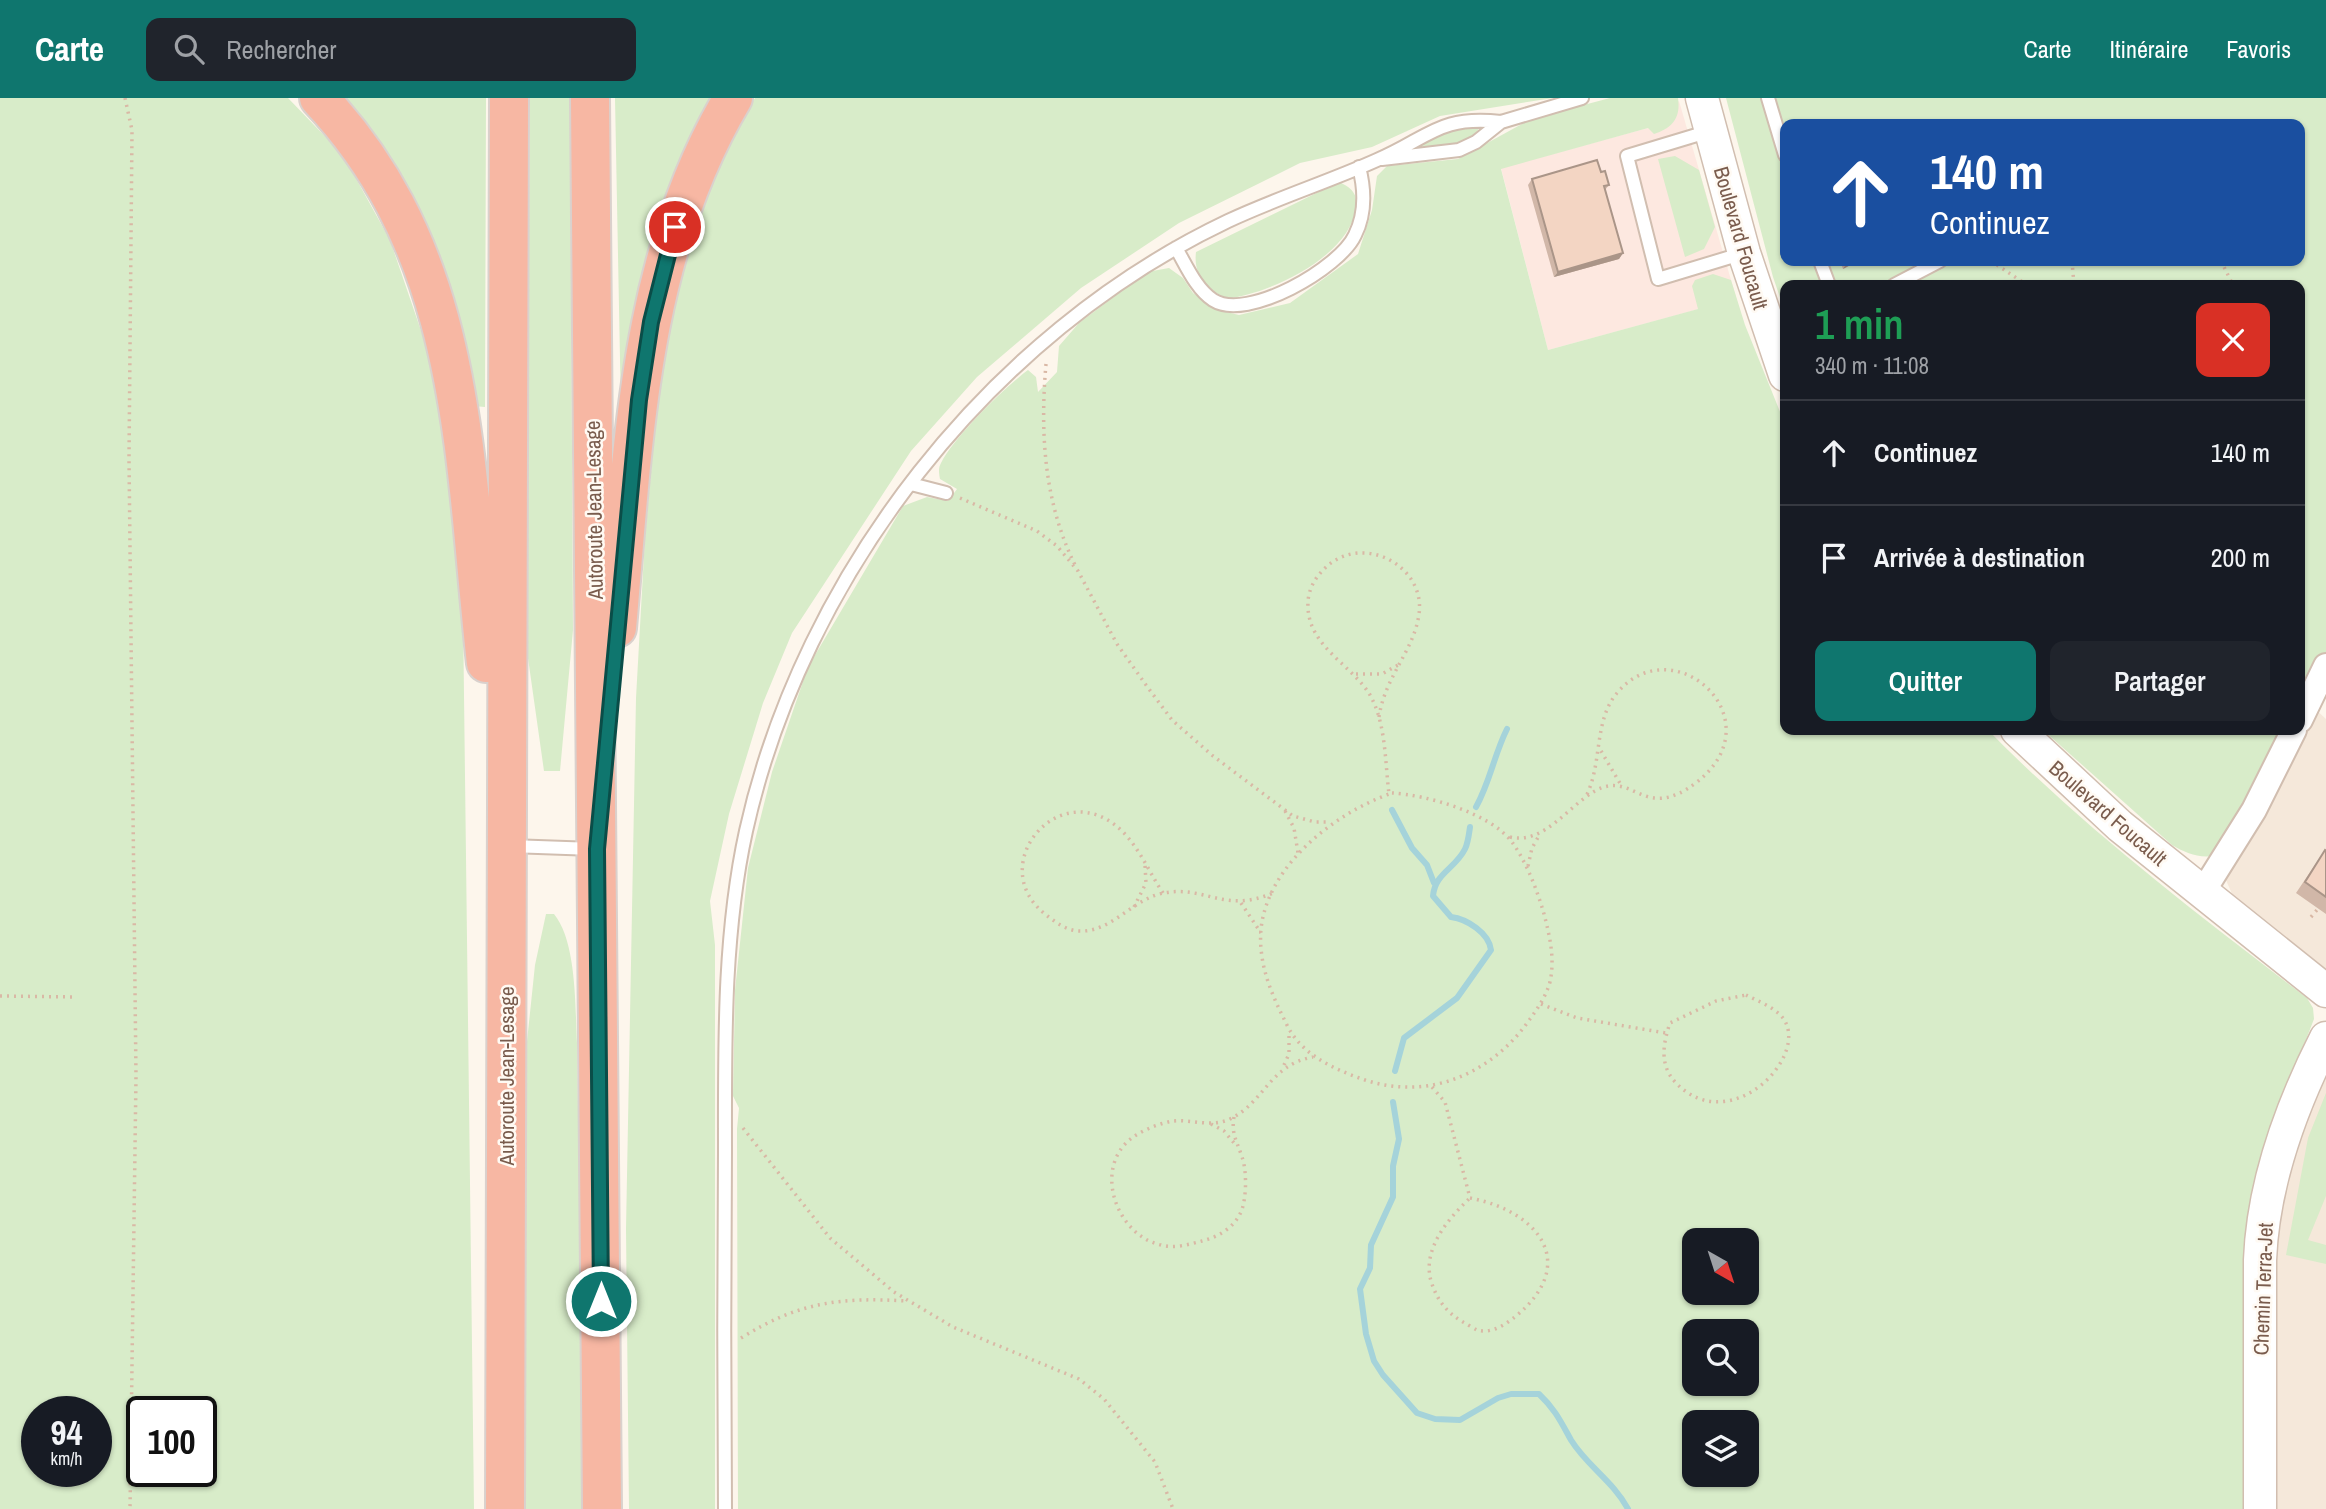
<!DOCTYPE html>
<html lang="fr">
<head>
<meta charset="utf-8">
<style>
  :root { --surface:#171b24; --page:#20242c; --text:#f1f3f6; --muted:#9ea1a6; --line:#363941; --accent:#0f766e }
  body { margin:0; font-family:"Archivo Narrow",sans-serif; background:var(--page); color:var(--text); height:100vh; display:flex; flex-direction:column; font-size:26px; white-space:nowrap }
  * { box-sizing:border-box; margin:0 }
  p { font-size:23px; color:var(--muted) }
  .icon { flex:none; width:38px; height:38px; fill:none; stroke:currentColor; stroke-width:2; stroke-linecap:round; stroke-linejoin:round }
  .map { position:relative; flex:1; overflow:hidden }
  .details { position:absolute; left:1780px; top:182px; width:525px; height:455px; display:flex; flex-direction:column; background:var(--surface); border-radius:14px; box-shadow:0 2px 5px #0004 }
  .details>* { flex:none }
  .guide { position:absolute; left:1780px; top:21px; width:525px; height:147px; border-radius:14px; box-shadow:0 2px 5px #0004; background:#1a4fa0; color:#fff; overflow:hidden }
  .needle { width:46px; rotate:141deg }
  .fabs { position:absolute; left:1682px; top:1130px; display:grid; gap:14px }
  .fabs a { display:grid; place-items:center; width:77px; height:77px; border-radius:14px; background:var(--surface); box-shadow:0 2px 5px #0004; font-size:35px }
  .speed { position:absolute; left:21px; top:1298px; display:flex; gap:14px; font-size:35px; font-weight:700; text-align:center }
  .speed>* { display:grid; place-content:center; width:91px; height:91px; border-radius:50%; background:var(--surface); box-shadow:0 2px 5px #0004; line-height:1 }
  .speed small { font-size:18px; font-weight:400 }
  .speed .limit { border:4px solid #111; border-radius:10px; background:#fff; color:#111 }
  .pin { position:absolute; display:grid; place-items:center; width:60px; height:60px; color:#fff; margin:-30px; border:4px solid #fff; border-radius:50%; box-shadow:0 2px 7px #0007 }
  .me { position:absolute; width:77px; margin:-38px; rotate:0deg; stroke-linejoin:round; filter:drop-shadow(0 0 5px #0008) }
  .turn { display:flex; align-items:center; gap:24px; height:147px; padding:0 35px; font-size:32px }
  .turn .icon { width:91px; height:91px; stroke-width:2.5 }
  .turn b { display:block; font-size:49px; line-height:60px }
  .round { display:grid; place-items:center; flex:none; width:74px; height:74px; border-radius:14px; background:var(--page) }
  .head { display:flex; align-items:center; justify-content:space-between; height:119px; padding:0 35px }
  h1 { font-size:42px; font-weight:600; line-height:52px; color:#1e9e55 }
  .action { display:flex; gap:14px; margin-top:auto; padding:14px 35px }
  .action a { flex:1; height:80px; border-radius:14px; background:var(--accent); color:#fff; font-size:28px; font-weight:600; line-height:80px; text-align:center }
  .action a+a { background:var(--page); color:var(--text) }
  ul { padding:0; list-style:none }
  li { display:flex; align-items:center; gap:21px; height:105px; padding:0 35px; border-top:2px solid var(--line) }
  li div { flex:1 }
  li b { display:block; font-size:26px }
  li em { font-style:normal }
  header { display:flex; align-items:center; gap:42px; box-sizing:border-box; height:98px; padding:0 35px; background:var(--accent); color:#fff }
  header strong { font-size:33px }
  nav { display:flex; gap:38px; margin-inline-start:auto; font-size:24px }
  .search { width:490px; height:63px; background:var(--page); display:flex; align-items:center; gap:18px; box-sizing:border-box; padding:0 24px; border-radius:14px; color:var(--muted); font-size:26px }
  .map>svg:first-child { display:block }
</style>
</head>
<body>
<header>
<strong>Carte</strong>
<div class="search"><svg class="icon" aria-label="search" viewBox="0 0 24 24"><circle cx="10" cy="10" r="6"/><path d="M15 15l6 6"/></svg>Rechercher</div>
<nav><a>Carte</a><a>Itinéraire</a><a>Favoris</a></nav>
</header>
<div class="map">
<svg width="2326" height="1411" viewBox="0 0 2326 1411">
  <rect width="100%" height="100%" fill="#fdf6ec"/>
  <path fill="#f5e8da" d="M 2313,609 L 2326,621 L 2326,873 L 2233,798 L 2225,780 Z
    M 2326,972 L 2326,1411 L 2273,1411 L 2272,1189 L 2280,1117 L 2291,1064 Z"/>
  <path fill="#fde8e0" d="M 1679,3 L 1738,206 L 1699,211 L 1548,252 L 1501,70 L 1648,30 Z"/>
  <path fill="#d8ecc9" fill-rule="evenodd" d="M 0,0 L 288,0 L 343,57 L 390,142 L 429,256 L 447,347 L 463,515 L 474,1411 L 0,1411 ZM 37,1314 L 96,1314 L 96,1374 L 37,1374 ZM 142,1314 L 201,1314 L 201,1374 L 142,1374 Z
    M 334,0 L 486,0 L 485,309 L 473,308 Z
    M 530,0 L 570,0 L 573,532 L 560,673 L 544,673 L 526,546 Z
    M 615,0 L 718,0 L 621,314 Z
    M 755,0 L 1553,0 L 1440,18 L 1372,49 L 1300,65 L 1179,125 L 1081,190 L 977,279 L 911,353 L 792,535 L 763,605 L 729,716 L 710,803 L 715,847 L 715,1411 L 629,1411 L 626,1131 L 636,600 L 645,439 L 659,287 L 671,211 L 695,128 L 723,49 Z
    M 1610,0 L 1678,0 C 1681,20 1672,30 1654,36 L 1648,30 L 1501,71 L 1548,252 L 1698,211 L 1692,188 L 1695,182 L 1713,176 L 1731,182 L 1745,227 L 1785,326 L 1785,632 L 1988,632 C 2086,732 2196,815 2307,900 L 2313,910 L 2314,921 L 2280,1008 L 2245,1235 L 2244,1411 L 738,1411 L 737,1031 L 739,1010 L 733,998 L 735,892 L 748,770 L 772,674 L 808,569 L 903,408 L 927,399 L 948,403 L 957,391 L 940,381 C 939,375 938,370 941,365 C 954,339 1005,289 1028,272 L 1036,279 L 1038,294 L 1057,274 L 1059,248 L 1079,225 L 1147,174 L 1169,170 L 1183,180 L 1193,195 L 1218,212 L 1239,217 L 1290,205 L 1358,156 L 1372,112 L 1377,78 L 1387,68 L 1458,61 L 1531,21 ZM 1694,1143 L 1746,1143 L 1746,1195 L 1694,1195 ZM 1694,1234 L 1746,1234 L 1746,1286 L 1694,1286 ZM 1694,1325 L 1746,1325 L 1746,1377 L 1694,1377 Z
    M 1726,0 L 2326,0 L 2326,556 L 2300,610 L 2300,187 L 1785,187 L 1785,214 L 1773,179 ZM 1785,26 L 2300,26 L 2300,163 L 1785,163 Z
    M 1465,28 L 1481,28 C 1467,49 1439,55 1415,48 L 1429,38 Z
    M 1675,58 L 1699,72 L 1715,129 L 1704,151 L 1685,159 L 1658,61 Z
    M 1339,84 C 1350,89 1358,95 1356,108 C 1352,158 1269,196 1226,201 C 1207,189 1193,178 1196,154 Z
    M 2043,632 L 2288,632 L 2213,758 C 2197,760 2186,755 2172,747 Z
    M 546,816 L 554,816 C 577,844 575,910 577,945 L 584,1411 L 523,1411 L 526,953 L 535,867 Z
    M 2326,995 L 2326,1098 L 2308,1142 L 2326,1147 L 2326,1166 L 2286,1157 L 2308,1040 Z"/>
  <g fill="none" stroke-linecap="round" stroke-linejoin="round">
    <path stroke="#a5d3da" stroke-width="6" d="M 1476,709 C 1490,684 1494,657 1507,631
      M 1392,712 L 1412,750 L 1427,767 L 1434,785
      M 1395,973 L 1404,940 L 1457,900 L 1491,852 C 1489,835 1467,821 1451,819 L 1433,798 C 1435,775 1455,771 1465,751 C 1468,745 1469,736 1470,729
      M 1393,1004 L 1399,1041 L 1393,1068 L 1393,1099 L 1371,1147 L 1370,1170 L 1360,1191 L 1366,1236 L 1374,1263 L 1383,1277 L 1417,1315 L 1435,1321 L 1460,1322 L 1498,1300 L 1511,1296 L 1539,1296 C 1555,1311 1561,1324 1571,1342 C 1587,1368 1613,1383 1628,1411"/>
    <g stroke="#d1beb0" stroke-width="16">
      <path id="service" d="M 1768,0 L 1785,57
        M 1710,33 L 1627,58 L 1658,181 L 1744,155
        M 1382,61 L 1459,52 L 1476,44 L 1501,24 L 1582,0
        M 1176,150 C 1186,167 1196,191 1213,202 C 1247,224 1340,170 1355,137 C 1366,115 1365,92 1359,69
        M 1820,163 L 1829,187
        M 1894,187 L 1940,163
        M 911,386 L 946,395
        M 510,748 L 594,751
        M 725,1411 C 724,1292 724,1173 725,1054 C 725,948 723,838 746,733 C 803,476 990,236 1228,123 C 1277,100 1328,84 1377,62 C 1429,40 1438,17 1501,24"/>
    </g>
    <g stroke="#d1beb0" stroke-width="28">
      <path id="minor" d="M 2300,622 L 2326,568
        M 2202,795 L 2254,712 L 2294,632"/>
    </g>
    <g stroke="#d1beb0" stroke-width="35">
      <path id="tertiary" d="M 1702,0 L 1744,155 L 1785,277
        M 2017,632 L 2120,728 L 2326,893
        M 2260,1411 L 2260,1162 C 2263,1086 2292,1007 2326,940"/>
    </g>
    <g stroke="#dad1cd" stroke-width="42">
      <path id="motorway" d="M 319,0 C 469,159 463,362 486,565
        M 590,0 L 602,1411
        M 617,530 C 633,350 638,159 733,0
        M 505,1411 L 509,0"/>
    </g>
    <path stroke="#d9b8a5" stroke-width="3.5" stroke-dasharray="2 5" stroke-linecap="butt" d="M 125,0 L 132,32 L 129,361 L 136,978 L 130,1411
      M 1991,163 L 2027,187
      M 2072,163 L 2074,187
      M 2221,163 L 2233,187
      M 1046,266 C 1040,335 1044,404 1075,467
      M 2300,295 L 2300,294
      M 960,400 L 1037,433 L 1057,448 L 1078,473 L 1117,546 L 1146,587 L 1172,622 L 1213,658 L 1293,718 L 1315,724 L 1330,724
      M 1356,576 L 1382,576 L 1398,567
      M 1379,619 C 1385,578 1414,553 1419,516 C 1426,468 1362,433 1324,471 C 1314,481 1307,494 1308,509 C 1309,549 1352,567 1370,597 C 1386,625 1385,664 1389,696
      M 1601,653 L 1621,687
      M 1392,695 C 1427,697 1490,715 1512,744 C 1527,765 1537,792 1544,816 C 1550,839 1555,861 1550,884 C 1546,898 1538,910 1530,921 C 1492,976 1429,1003 1365,982 C 1333,971 1300,956 1286,925 C 1274,901 1263,877 1261,850 C 1254,777 1331,716 1392,695 Z
      M 1285,713 L 1294,730 L 1298,755
      M 1510,739 C 1544,747 1568,708 1595,693 C 1634,671 1643,726 1697,684 C 1777,621 1673,528 1617,595 C 1593,623 1603,668 1585,700
      M 1528,768 L 1532,750 L 1540,736
      M 1163,795 C 1149,774 1140,751 1122,733 C 1061,674 983,767 1045,816 C 1055,824 1066,832 1078,833 C 1112,835 1133,800 1164,795 C 1205,787 1224,816 1273,795
      M 1241,805 L 1261,835
      M 1134,809 L 1146,785 L 1145,767
      M 2311,819 L 2317,812
      M 1746,897 C 1758,903 1774,909 1783,920 C 1811,958 1730,1041 1676,985 C 1659,967 1663,946 1670,925 L 1716,903 Z
      M 0,898 L 75,899
      M 1541,906 L 1577,920 L 1666,935
      M 1284,967 L 1289,956 L 1289,934
      M 1432,989 L 1445,1004 L 1470,1100
      M 1234,1019 C 1231,1036 1237,1043 1242,1059 C 1247,1072 1247,1103 1240,1116 C 1233,1130 1218,1139 1202,1143 C 1190,1146 1174,1151 1161,1147 C 1114,1137 1090,1063 1138,1036 C 1148,1030 1161,1025 1173,1023 C 1192,1021 1211,1030 1230,1021 C 1265,1004 1269,967 1313,959
      M 1211,1026 L 1224,1033 L 1234,1045
      M 743,1030 L 830,1140 L 894,1194 L 953,1229 L 1079,1281 L 1104,1301 L 1155,1364 L 1173,1411
      M 1470,1100 C 1538,1113 1580,1165 1516,1218 C 1505,1227 1491,1236 1477,1232 C 1473,1230 1467,1226 1463,1224 C 1446,1214 1437,1202 1431,1183 C 1422,1151 1448,1121 1470,1100 Z
      M 741,1240 C 799,1204 840,1199 907,1203"/>
    <use href="#service" stroke="#fff" stroke-width="12"/>
    <use href="#minor" stroke="#fff" stroke-width="24"/>
    <use href="#tertiary" stroke="#fff" stroke-width="32"/>
    <use href="#motorway" stroke="#f7b7a3" stroke-width="38"/>
  </g>
  <path fill="#d1b7a8" d="M 1532,81 L 1609,87 L 1605,92 L 1623,155 L 1619,161 L 1554,179 L 1528,87 Z
    M 1840,163 L 1858,163 L 1843,171 Z
    M 2325,752 L 2326,753 L 2326,816 L 2296,795 Z"/>
  <path fill="#aa9588" d="M 1623,155 L 1619,161 L 1554,179 L 1558,174 Z
    M 1851,163 L 1858,163 L 1843,171 L 1847,165 Z"/>
  <path fill="#f3d5c3" stroke="#aa9588" stroke-width="2" d="M 1597,62 L 1601,74 L 1605,73 L 1609,87 L 1604,88 L 1623,155 L 1558,174 L 1532,81 Z
    M 2325,752 L 2326,753 L 2326,799 L 2305,784 Z"/>
  <g fill="none" stroke-linecap="round" stroke-linejoin="round">
    <g stroke="#0a4d48" stroke-width="18">
      <path id="route" d="M 601,1203 L 597,751 L 639,302 L 651,224 L 675,129"/>
    </g>
    <use href="#route" stroke="#0f766e" stroke-width="12"/>
  </g>
  <g text-anchor="middle" dominant-baseline="central" stroke-width="5" stroke-linejoin="round" paint-order="stroke">
    <g font-size="21" fill="#7a5c4d" stroke="#fffaf3">
      <text transform="translate(1741 140) rotate(74)">Boulevard Foucault</text>
      <text transform="translate(594 412) rotate(-91)">Autoroute Jean-Lesage</text>
      <text transform="translate(2108 715) rotate(41)">Boulevard Foucault</text>
      <text transform="translate(506 978) rotate(-90)">Autoroute Jean-Lesage</text>
      <text transform="translate(2263 1191) rotate(-88)">Chemin Terra-Jet</text>
    </g>
  </g>
</svg>
<div class="fabs">
<a><svg class="needle" viewBox="-14 -14 28 28"><path d="M0-13l5 13h-10z" fill="#e53935"/><path d="M0 13l5-13h-10z" fill="#9ea1a6"/></svg></a>
<a><svg class="icon" aria-label="search" viewBox="0 0 24 24"><circle cx="10" cy="10" r="6"/><path d="M15 15l6 6"/></svg></a>
<a><svg class="icon" aria-label="layers" viewBox="0 0 24 24"><path d="M12 4l9 5-9 5-9-5zM3 14l9 5 9-5"/></svg></a>
</div>
<div class="speed"><div>94<small>km/h</small></div><div class="limit">100</div></div>
<div class="pin" style="left:675px;top:129px;background:#d93025"><svg class="icon" aria-label="arrive" viewBox="0 0 24 24"><path d="M6 21V4h12l-3 4 3 4H6"/></svg></div>
<svg class="me" style="left:601px;top:1203px" viewBox="-20 -20 40 40"><circle r="17" fill="#0f766e" stroke="#fff" stroke-width="3"/><path d="M0-11L8 9 0 5-8 9z" fill="#fff"/></svg>
<div class="guide">
<div class="turn"><svg class="icon" aria-label="ahead" viewBox="0 0 24 24"><path d="M12 20V5M6 11l6-6 6 6"/></svg><div><b>140 m</b>Continuez</div></div>
</div>
<section class="details">
<div class="head"><div><h1>1 min</h1><p>340 m · 11:08</p></div><a class="round" style="background:#d93025;color:#fff"><svg class="icon" aria-label="close" viewBox="0 0 24 24"><path d="M6 6l12 12M18 6L6 18"/></svg></a></div>
<ul>
<li><svg class="icon" aria-label="ahead" viewBox="0 0 24 24"><path d="M12 20V5M6 11l6-6 6 6"/></svg><div><b>Continuez</b></div><em>140 m</em></li>
<li><svg class="icon" aria-label="arrive" viewBox="0 0 24 24"><path d="M6 21V4h12l-3 4 3 4H6"/></svg><div><b>Arrivée à destination</b></div><em>200 m</em></li>
</ul>
<div class="action"><a>Quitter</a><a>Partager</a></div>
</section>
</div>
</body>
</html>
